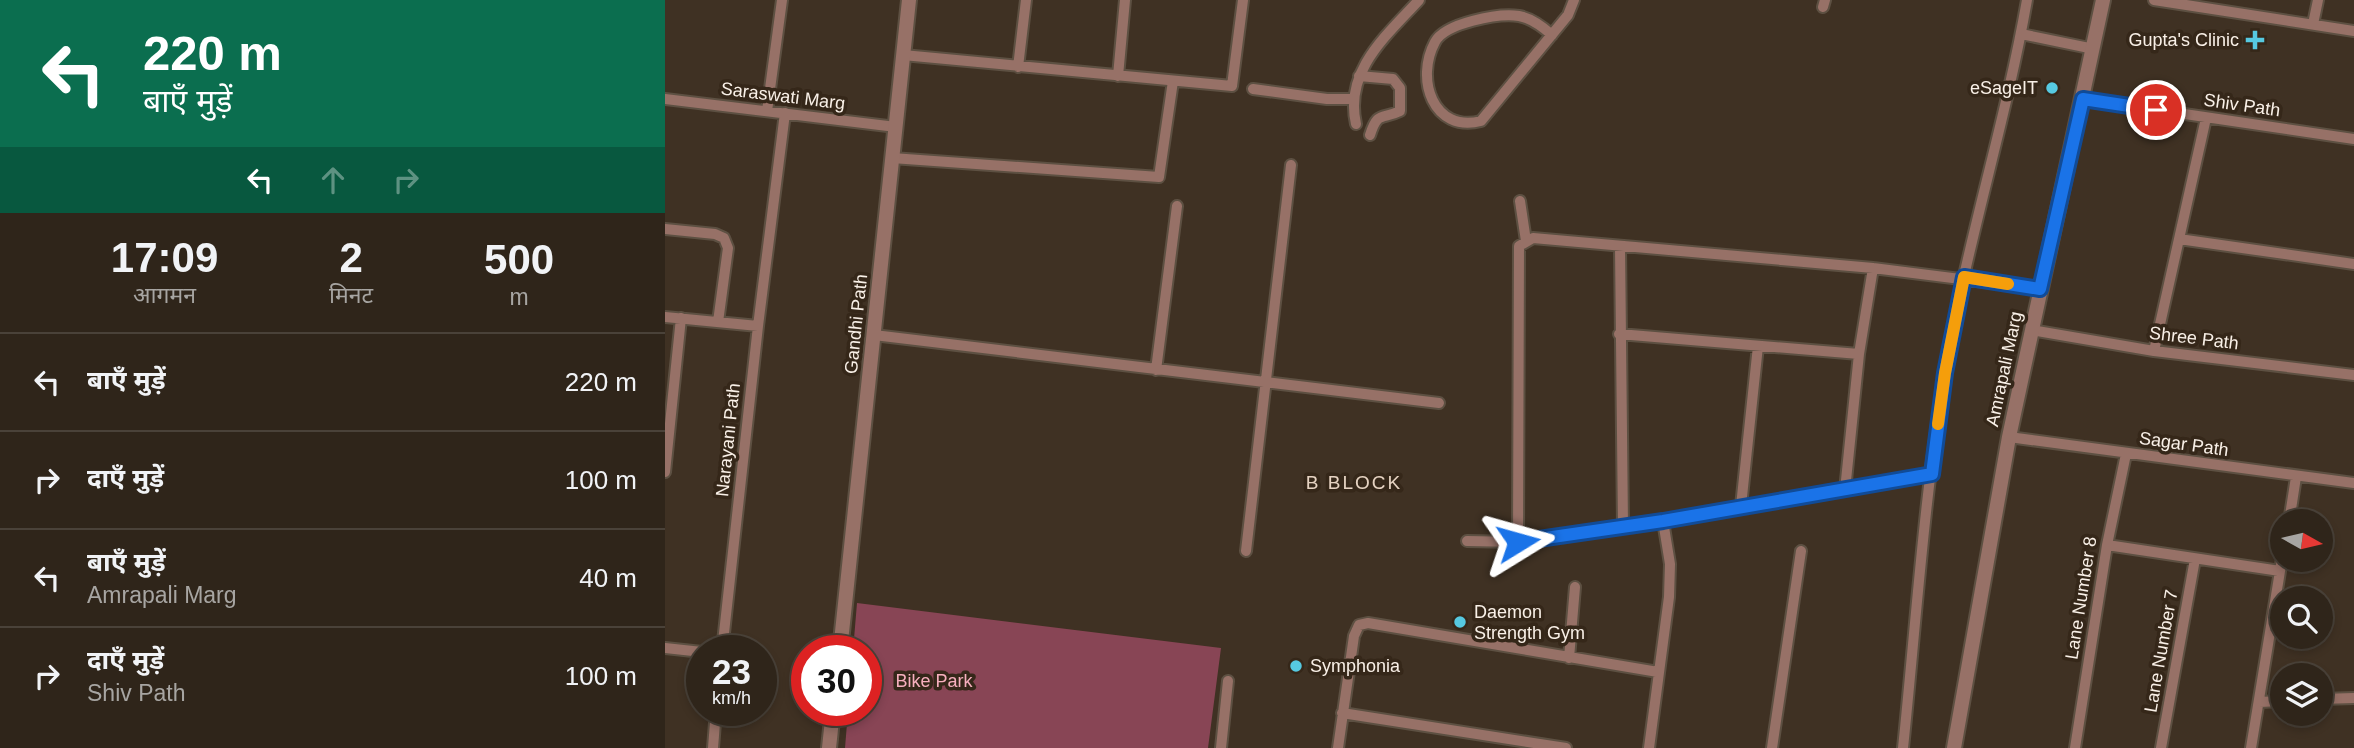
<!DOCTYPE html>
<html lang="hi">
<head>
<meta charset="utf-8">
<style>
  :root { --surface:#2f251a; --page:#372d23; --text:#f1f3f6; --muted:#a7a5a2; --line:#4a4239 }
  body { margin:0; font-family:Helvetica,"Noto Sans Devanagari",sans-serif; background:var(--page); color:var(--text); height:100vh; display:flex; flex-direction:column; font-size:26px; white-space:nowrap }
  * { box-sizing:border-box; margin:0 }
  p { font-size:23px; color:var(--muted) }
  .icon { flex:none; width:38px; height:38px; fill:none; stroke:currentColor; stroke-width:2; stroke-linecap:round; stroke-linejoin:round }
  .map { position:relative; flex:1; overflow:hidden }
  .details { display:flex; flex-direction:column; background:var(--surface); width:665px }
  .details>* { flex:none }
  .top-card { background:#0b6e4f; color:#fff; overflow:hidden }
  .needle { width:46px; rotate:98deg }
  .fabs { position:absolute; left:1605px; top:509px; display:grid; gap:14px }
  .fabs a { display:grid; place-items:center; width:63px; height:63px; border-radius:50%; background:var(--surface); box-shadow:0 4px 10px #0003,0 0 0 2px var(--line); font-size:35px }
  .speed { position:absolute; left:21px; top:635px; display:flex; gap:14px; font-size:35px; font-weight:700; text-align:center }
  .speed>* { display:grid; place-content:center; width:91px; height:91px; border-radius:50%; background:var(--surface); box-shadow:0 4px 10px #0003,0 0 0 2px var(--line); line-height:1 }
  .speed small { font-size:18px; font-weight:400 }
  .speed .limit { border:10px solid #d22; background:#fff; color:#111 }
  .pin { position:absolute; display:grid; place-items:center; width:60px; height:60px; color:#fff; margin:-30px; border:4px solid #fff; border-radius:50%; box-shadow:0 2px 7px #0007 }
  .me { position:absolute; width:77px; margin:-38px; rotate:82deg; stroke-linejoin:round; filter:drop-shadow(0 0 5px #0008) }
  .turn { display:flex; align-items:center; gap:24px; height:147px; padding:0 28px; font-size:32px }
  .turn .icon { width:91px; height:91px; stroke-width:2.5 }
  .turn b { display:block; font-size:49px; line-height:60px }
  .lanes { display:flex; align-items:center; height:66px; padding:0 28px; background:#0003; justify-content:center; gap:35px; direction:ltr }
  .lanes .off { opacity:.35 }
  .eta { display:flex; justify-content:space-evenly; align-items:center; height:119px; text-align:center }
  .eta b { font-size:42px; font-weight:700; line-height:49px }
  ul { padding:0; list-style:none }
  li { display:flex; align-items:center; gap:21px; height:98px; padding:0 28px; border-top:2px solid var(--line) }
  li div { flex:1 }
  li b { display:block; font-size:26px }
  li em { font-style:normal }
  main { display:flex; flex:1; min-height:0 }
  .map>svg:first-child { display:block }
</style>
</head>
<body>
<main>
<section class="details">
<div class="top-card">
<div class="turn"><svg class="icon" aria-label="left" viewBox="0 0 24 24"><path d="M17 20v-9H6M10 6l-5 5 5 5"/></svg><div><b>220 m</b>बाएँ मुड़ें</div></div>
<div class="lanes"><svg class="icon" aria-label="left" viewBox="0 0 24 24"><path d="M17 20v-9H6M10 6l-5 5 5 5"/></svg><svg class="icon off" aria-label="ahead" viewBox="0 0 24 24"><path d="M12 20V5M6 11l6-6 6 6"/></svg><svg class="icon off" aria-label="right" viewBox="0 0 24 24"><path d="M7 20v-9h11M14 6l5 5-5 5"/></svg></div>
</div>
<div class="eta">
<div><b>17:09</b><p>आगमन</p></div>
<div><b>2</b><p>मिनट</p></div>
<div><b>500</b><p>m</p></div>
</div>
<ul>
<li><svg class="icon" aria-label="left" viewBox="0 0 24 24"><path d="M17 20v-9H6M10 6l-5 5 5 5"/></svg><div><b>बाएँ मुड़ें</b></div><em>220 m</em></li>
<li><svg class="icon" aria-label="right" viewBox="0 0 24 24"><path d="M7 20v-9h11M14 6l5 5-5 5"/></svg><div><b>दाएँ मुड़ें</b></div><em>100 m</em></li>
<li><svg class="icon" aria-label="left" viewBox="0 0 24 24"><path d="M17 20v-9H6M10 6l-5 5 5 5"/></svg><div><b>बाएँ मुड़ें</b><p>Amrapali Marg</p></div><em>40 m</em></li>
<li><svg class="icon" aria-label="right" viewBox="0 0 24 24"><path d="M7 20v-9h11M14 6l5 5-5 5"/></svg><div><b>दाएँ मुड़ें</b><p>Shiv Path</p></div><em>100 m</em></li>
</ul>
</section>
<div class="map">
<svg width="1689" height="748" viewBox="0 0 1689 748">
  <rect width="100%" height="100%" fill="#3f3123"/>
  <path fill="#884555" d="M 192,603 L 556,648 L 543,748 L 180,748 L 183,711 L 201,710 L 201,651 L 188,651 Z"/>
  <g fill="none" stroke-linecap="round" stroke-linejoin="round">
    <g stroke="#5d5042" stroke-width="14">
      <path id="minor" d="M 1489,0 L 1689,31
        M 1158,7 L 1160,0
        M 1648,24 L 1653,0
        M 1356,34 L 1429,49
        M 887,35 C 878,27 866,18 854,16 C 833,13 780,23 770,42 C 750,79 768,133 816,121 L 903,15 L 909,0
        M 238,55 L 567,86 L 578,0
        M 353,67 L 361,0
        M 453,76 L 460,0
        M 694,76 L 728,79 L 735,88 L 735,111 C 717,120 713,110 705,135
        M 588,89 L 662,99 L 688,99
        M 0,99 L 231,127
        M 1418,99 L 1689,139
        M 102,111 L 117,0
        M 691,124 C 679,71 721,36 754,0
        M 227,158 L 494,177 L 508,81
        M 855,201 L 861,241
        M 0,229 L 50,234 L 59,238 L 63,248 L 53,322
        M 1514,239 L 1689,264
        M 955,246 L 958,527
        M 0,317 L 93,326
        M 1366,330 L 1489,351 L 1689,375
        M 954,334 L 1194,354
        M 209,335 L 774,403
        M 1489,351 L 1541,118
        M 491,370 L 512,206
        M 1344,437 L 1689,483
        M 0,472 L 16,318
        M 1267,474 L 998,521 L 853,542 L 854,246 L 868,238 L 1208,268 L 1375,289
        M 1180,490 L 1194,354 L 1208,268
        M 1076,506 L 1093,346
        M 1624,522 L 1631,477
        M 802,541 L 853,542
        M 1442,545 L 1615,571
        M 581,551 L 626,165
        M 0,648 L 37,652
        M 57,651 L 93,326 L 120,113
        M 904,658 L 910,587
        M 1656,699 L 1689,698
        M 1594,702 L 1617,701
        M 677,713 L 901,748
        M 48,748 L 51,710
        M 556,748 L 563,681
        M 673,748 L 689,636 L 694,625 L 703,623 L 993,672
        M 984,748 L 1004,597 L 1005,564 L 998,521
        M 1107,748 L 1136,551
        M 1238,748 C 1251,623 1259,497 1280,373 C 1300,248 1340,126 1362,0
        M 1410,748 L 1442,545 L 1461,454
        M 1496,748 L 1530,559
        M 1586,748 L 1617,559"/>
    </g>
    <g stroke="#5d5042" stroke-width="18">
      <path id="tertiary" d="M 175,651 L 244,0
        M 164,748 L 168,710
        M 1289,748 L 1344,437 L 1438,0"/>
    </g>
    <use href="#minor" stroke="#977167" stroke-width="10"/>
    <use href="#tertiary" stroke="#977167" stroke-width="14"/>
  </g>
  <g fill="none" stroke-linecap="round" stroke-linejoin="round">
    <g stroke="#114b97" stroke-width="18">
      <path id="route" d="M 853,542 L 998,521 L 1267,474 L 1280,373 L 1299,277 L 1375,289 L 1418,99 L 1491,110"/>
    </g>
    <use href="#route" stroke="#1a73e8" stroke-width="12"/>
    <path stroke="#f59e0b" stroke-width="12" d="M 1273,424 L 1280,373 L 1299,277 L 1343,284"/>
  </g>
  <g fill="#56c9e1" stroke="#352719" stroke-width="2.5">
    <path d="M1586.5 29.5h7v7h7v7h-7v7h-7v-7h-7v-7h7z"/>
    <circle cx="1387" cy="88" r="7"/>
    <circle cx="795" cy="622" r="7"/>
    <circle cx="631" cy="666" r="7"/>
  </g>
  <g text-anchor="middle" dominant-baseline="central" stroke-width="7" stroke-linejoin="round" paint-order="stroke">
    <g font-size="18" fill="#f9f0e7" stroke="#352719" text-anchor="end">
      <text x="1574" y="40">Gupta's Clinic</text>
      <text x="1373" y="88">eSageIT</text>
      <text x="809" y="612" text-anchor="start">Daemon<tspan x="809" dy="21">Strength Gym</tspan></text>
      <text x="645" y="666" text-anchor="start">Symphonia</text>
    </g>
    <g font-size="18" fill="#f9f0e7" stroke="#352719">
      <text transform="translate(118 96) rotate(7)">Saraswati Marg</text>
      <text transform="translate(1577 105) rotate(8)">Shiv Path</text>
      <text transform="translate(191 324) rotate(-84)">Gandhi Path</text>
      <text transform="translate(1529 338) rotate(7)">Shree Path</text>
      <text transform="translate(1339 369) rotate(-78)">Amrapali Marg</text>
      <text transform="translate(63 440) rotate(-84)">Narayani Path</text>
      <text transform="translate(1519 444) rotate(8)">Sagar Path</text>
      <text transform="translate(1416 598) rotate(-81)">Lane Number 8</text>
      <text transform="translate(1496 651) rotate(-80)">Lane Number 7</text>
    </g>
    <g font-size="18" fill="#f7afbe" stroke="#352719">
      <text x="269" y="681">Bike Park</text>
    </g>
    <g font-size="19" letter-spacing="2" fill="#e6d3c2" stroke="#352719">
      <text x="689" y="482">B BLOCK</text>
    </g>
  </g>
</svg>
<div class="fabs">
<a><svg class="needle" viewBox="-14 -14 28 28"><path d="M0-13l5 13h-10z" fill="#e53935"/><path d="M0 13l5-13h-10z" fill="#a7a5a2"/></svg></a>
<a><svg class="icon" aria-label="search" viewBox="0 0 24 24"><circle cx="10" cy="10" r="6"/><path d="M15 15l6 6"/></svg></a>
<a><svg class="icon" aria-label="layers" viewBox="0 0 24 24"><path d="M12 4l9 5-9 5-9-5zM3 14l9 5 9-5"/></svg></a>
</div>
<div class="speed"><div>23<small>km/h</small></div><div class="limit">30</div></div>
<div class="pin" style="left:1491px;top:110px;background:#d93025"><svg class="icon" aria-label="arrive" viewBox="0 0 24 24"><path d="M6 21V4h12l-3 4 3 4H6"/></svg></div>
<svg class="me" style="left:853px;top:542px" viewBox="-20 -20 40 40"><path d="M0-17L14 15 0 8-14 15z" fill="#1a73e8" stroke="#fff" stroke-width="4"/></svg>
</div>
</main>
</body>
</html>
